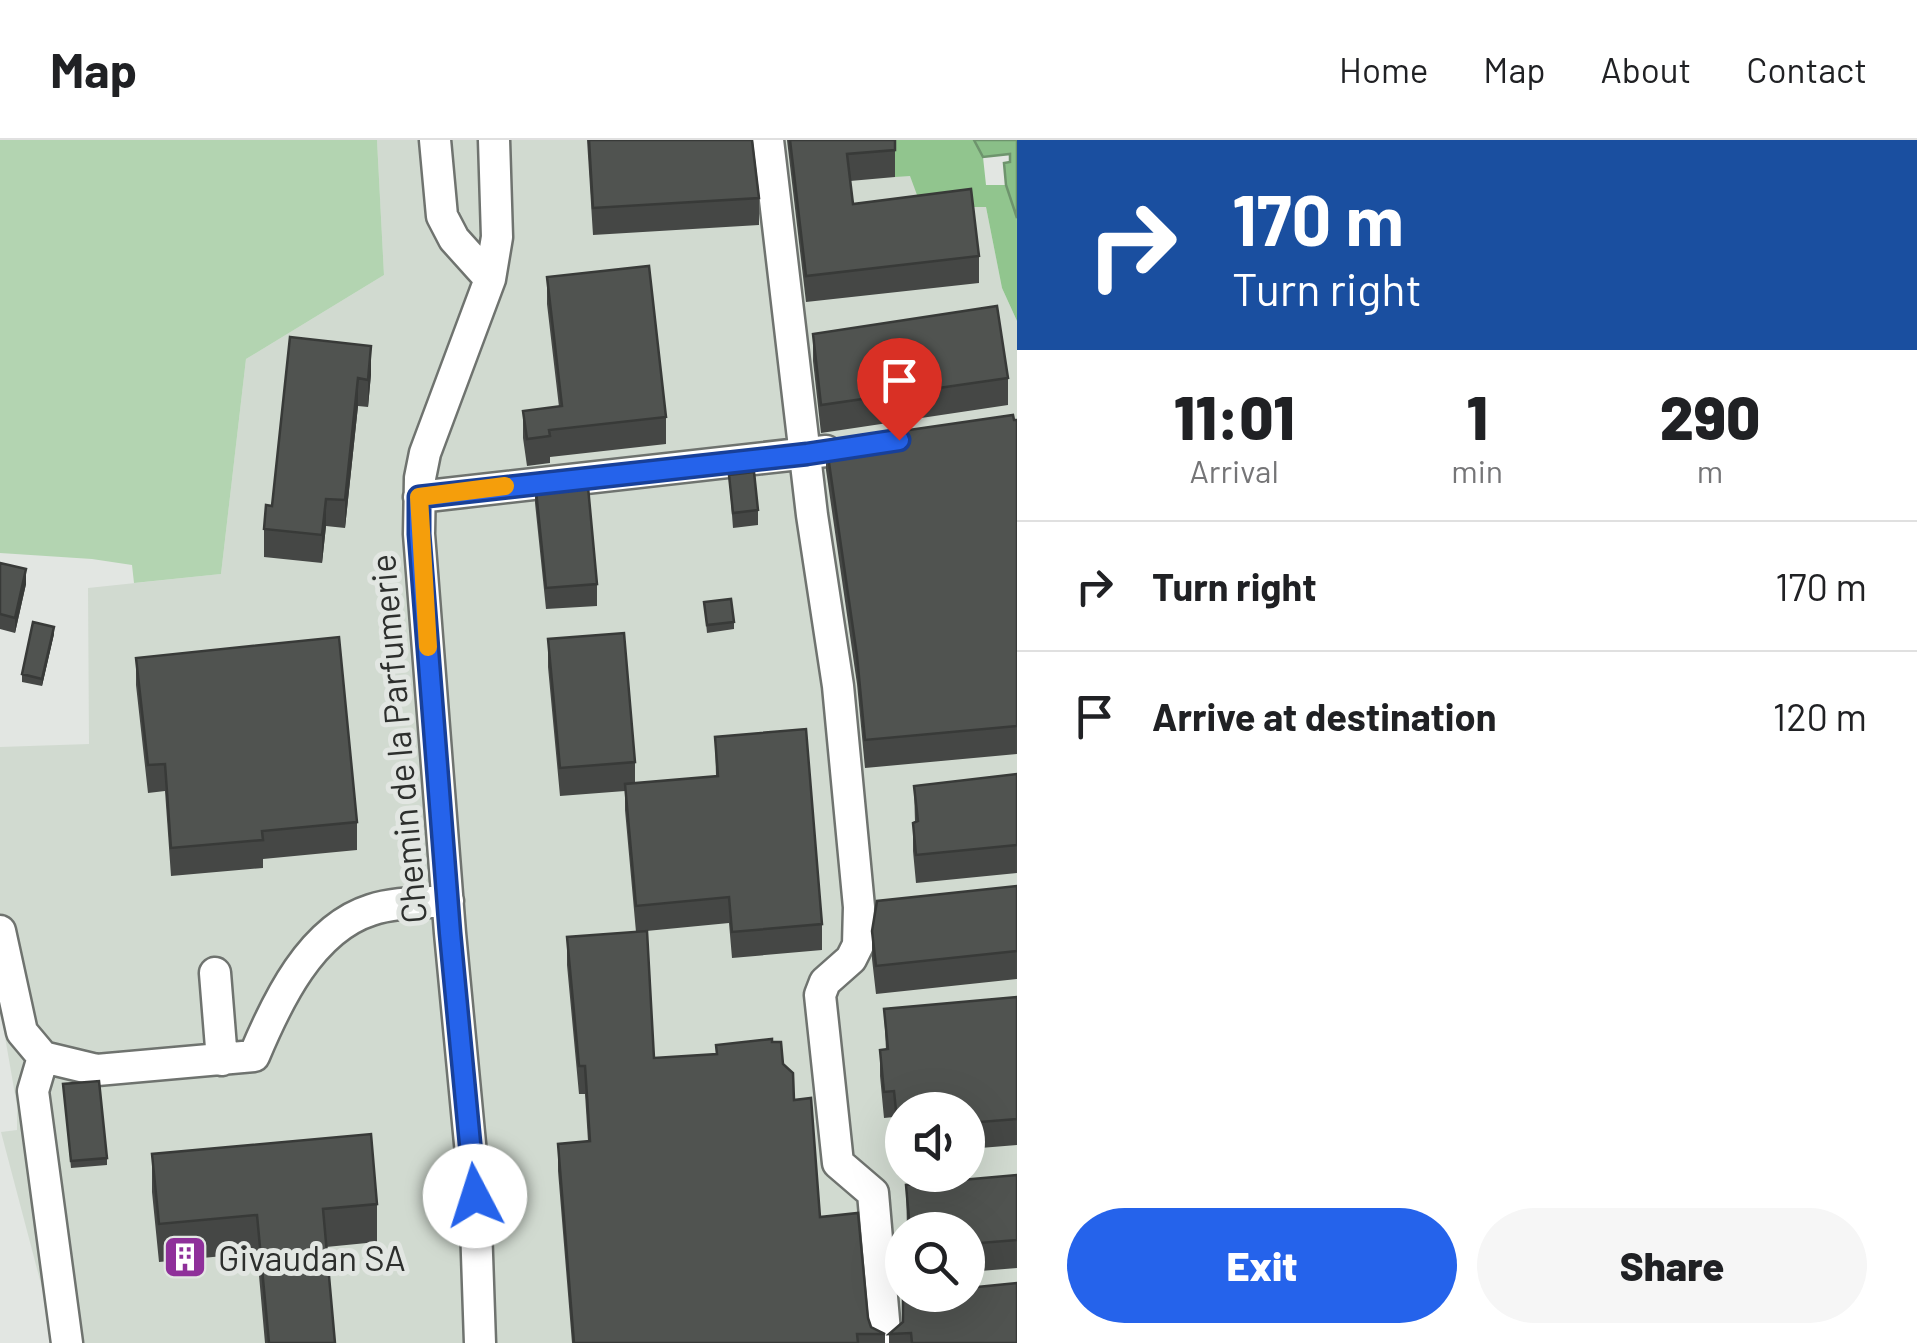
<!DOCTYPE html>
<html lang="en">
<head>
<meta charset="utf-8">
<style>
  :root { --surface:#fff; --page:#f6f6f6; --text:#202124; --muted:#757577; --line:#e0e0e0; --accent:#2563eb }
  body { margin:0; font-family:Barlow,sans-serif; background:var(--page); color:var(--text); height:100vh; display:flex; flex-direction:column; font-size:38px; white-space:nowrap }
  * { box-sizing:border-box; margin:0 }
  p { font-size:32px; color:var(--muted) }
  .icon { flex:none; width:55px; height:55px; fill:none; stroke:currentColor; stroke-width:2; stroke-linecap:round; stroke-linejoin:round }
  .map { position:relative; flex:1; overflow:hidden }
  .drawer { display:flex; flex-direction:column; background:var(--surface); width:900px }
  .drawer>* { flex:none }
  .guide { background:#1a4fa0; color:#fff; overflow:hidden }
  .tools { position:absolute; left:885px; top:952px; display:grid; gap:20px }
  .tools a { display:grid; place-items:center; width:100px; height:100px; border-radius:50%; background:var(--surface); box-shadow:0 10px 40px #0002; font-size:50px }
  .pin { position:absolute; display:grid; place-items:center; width:85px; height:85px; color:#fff; margin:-102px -42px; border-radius:50% 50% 50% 0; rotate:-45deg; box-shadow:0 0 10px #0007 }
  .pin .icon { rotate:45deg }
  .me { position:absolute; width:110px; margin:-55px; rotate:355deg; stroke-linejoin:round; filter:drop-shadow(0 0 8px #0008) }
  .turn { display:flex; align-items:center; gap:35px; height:210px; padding:0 50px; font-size:45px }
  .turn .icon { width:130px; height:130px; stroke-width:2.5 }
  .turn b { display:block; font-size:70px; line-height:85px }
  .eta { display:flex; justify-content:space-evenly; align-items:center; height:170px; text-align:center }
  .eta b { font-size:60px; font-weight:800; line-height:70px }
  .button { display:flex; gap:20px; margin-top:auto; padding:20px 50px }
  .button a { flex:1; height:115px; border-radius:60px; background:var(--accent); color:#fff; font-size:40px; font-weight:800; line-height:115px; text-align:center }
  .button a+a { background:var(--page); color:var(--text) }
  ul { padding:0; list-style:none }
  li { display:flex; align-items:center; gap:30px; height:130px; padding:0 50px; border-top:2px solid var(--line) }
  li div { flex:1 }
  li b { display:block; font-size:38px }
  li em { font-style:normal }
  header { display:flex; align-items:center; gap:60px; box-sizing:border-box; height:140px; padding:0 50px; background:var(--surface); border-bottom:2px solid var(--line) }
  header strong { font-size:48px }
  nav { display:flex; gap:55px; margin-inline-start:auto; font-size:35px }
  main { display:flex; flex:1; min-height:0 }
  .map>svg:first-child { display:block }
</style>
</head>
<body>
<header>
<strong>Map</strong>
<nav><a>Home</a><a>Map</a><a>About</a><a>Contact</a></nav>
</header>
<main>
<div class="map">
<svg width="1017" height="1203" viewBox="0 0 1017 1203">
  <rect width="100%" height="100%" fill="#e2e6e2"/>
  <path fill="#d1dad0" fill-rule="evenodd" d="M 377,0 L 927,0 L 986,67 L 1002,148 L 1017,181 L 1017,1203 L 51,1203 L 46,1163 L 1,992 L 17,990 L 17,966 L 0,868 L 0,607 L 89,604 L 88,448 L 221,434 L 246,219 L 384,135 ZM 902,970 L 968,970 L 968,1035 L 902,1035 ZM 902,1090 L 968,1090 L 968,1155 L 902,1155 Z"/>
  <path fill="#b3d4b1" d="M 0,0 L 377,0 L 384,135 L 246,219 L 221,434 L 134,443 L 132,425 L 92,419 L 0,413 Z"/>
  <path fill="#91c58e" d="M 884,0 L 974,0 L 983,17 L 986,45 L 1006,45 L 1017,78 L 1017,181 L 1002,148 L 986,67 L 970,67 L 927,82 L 910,36 L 895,37 L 893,7 Z"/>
  <path fill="#8abf88" stroke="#6e946d" stroke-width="2.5" d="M 974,0 L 1017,0 L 1017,78 L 1006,45 L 1004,23 L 1010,22 L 1010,14 L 983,17 Z"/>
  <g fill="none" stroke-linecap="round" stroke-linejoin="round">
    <g stroke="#6f736f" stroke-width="35">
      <path id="minor" d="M 435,0 L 442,76 L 454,99 L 490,139
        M 768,0 L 812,375 L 838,546 L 859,767 L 858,805 L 851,819 L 825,842 L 820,855 L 838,1023 L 873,1053 L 886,1203
        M 419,357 L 826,311
        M 0,791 L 22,892 L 43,917
        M 215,833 L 222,920
        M 43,917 L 97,930 L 254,916 C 277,861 311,789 371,770 C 395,762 423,763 448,761
        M 43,917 L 33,951 L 67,1203
        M 480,1203 L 475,1056 L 450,793 L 419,394 L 420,338 L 425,313 L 490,139 L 497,97 L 494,0"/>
    </g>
    <use href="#minor" stroke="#fff" stroke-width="30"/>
  </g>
  <path fill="#454745" d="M 587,0 L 752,0 L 759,58 L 759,85 L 593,95 Z
    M 787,0 L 895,0 L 895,37 L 850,41 L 853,64 L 979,116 L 979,143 L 806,162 Z
    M 547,137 L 666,277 L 666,304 L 550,317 L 550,323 L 527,326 L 523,298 L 523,271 L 559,267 L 547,164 Z
    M 813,194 L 1008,238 L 1008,265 L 821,293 L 813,221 Z
    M 290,197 L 371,234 L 368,267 L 358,266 L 345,388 L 326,386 L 322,423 L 264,417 L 264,389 L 272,366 Z
    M 1014,280 L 1017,280 L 1017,614 L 865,628 L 857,544 L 826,330 L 826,302 Z
    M 729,335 L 758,370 L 758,385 L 733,388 Z
    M 535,341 L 597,444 L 597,466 L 546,469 L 535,363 Z
    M 0,423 L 26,444 L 15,493 L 0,489 Z
    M 704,462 L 734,482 L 734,489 L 707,493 Z
    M 54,494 L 42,546 L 22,542 L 22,534 Z
    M 548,499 L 635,622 L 635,643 L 716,636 L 715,597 L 822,784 L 822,810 L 732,818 L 729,783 L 636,792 L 625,670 L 625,651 L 560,656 L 548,527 Z
    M 136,518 L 357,682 L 357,710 L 263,719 L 263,728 L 171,736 L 165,651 L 148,653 L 136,545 Z
    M 1017,634 L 1017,733 L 916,743 L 913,711 L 913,683 L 915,682 L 914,646 Z
    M 1017,746 L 1017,839 L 876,854 L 872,819 L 872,791 Z
    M 567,797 L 654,918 L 716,914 L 716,905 L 772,902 L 783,924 L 794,960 L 820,1077 L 871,1187 L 885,1194 L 885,1203 L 572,1203 L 558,1031 L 558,1004 L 588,1001 L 585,954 L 579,954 L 567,825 Z
    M 1017,857 L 1017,1005 L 968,1009 L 968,970 L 902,970 L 902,1015 L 898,1016 L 894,977 L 884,978 L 880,936 L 880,910 L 886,910 L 884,869 Z
    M 63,944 L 107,1018 L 107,1025 L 71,1028 Z
    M 152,1014 L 377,1064 L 377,1102 L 326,1107 L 335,1203 L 265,1203 L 257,1113 L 159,1122 L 152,1052 Z
    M 1017,1035 L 1017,1128 L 968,1132 L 968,1090 L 907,1090 L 906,1045 Z
    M 1017,1143 L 1017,1203 L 889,1203 L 889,1194 Z"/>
  <path fill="#383a38" d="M 371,206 L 371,234 L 368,267 L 368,240 Z
    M 358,238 L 358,266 L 345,388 L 345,360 Z
    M 326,359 L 326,386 L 322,423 L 322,395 Z
    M 26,429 L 26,444 L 15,493 L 15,478 Z
    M 54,487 L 54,494 L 42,546 L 42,539 Z"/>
  <path fill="#505350" stroke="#383a38" stroke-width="2.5" d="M 589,0 L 752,0 L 759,58 L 593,68 Z
    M 790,0 L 895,0 L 895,10 L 847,14 L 853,64 L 971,49 L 979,116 L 806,136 Z
    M 649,126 L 666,277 L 549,290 L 550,296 L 527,299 L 523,271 L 562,266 L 547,137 Z
    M 997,166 L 1008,238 L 821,265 L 813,194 Z
    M 290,197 L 371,206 L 368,240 L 358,238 L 345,360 L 326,359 L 322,395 L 264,389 L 266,365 L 272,366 Z
    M 1013,275 L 1014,280 L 1017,280 L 1017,586 L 865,600 L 857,516 L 826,302 Z
    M 754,332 L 758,370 L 733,373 L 729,335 Z
    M 587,336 L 597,444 L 546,448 L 535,341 Z
    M 0,423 L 26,429 L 15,478 L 0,474 Z
    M 731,459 L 734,482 L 707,485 L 704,462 Z
    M 33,482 L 54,487 L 42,539 L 22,534 Z
    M 624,493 L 635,622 L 560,628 L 548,499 Z
    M 339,497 L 357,682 L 262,691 L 263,700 L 171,708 L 165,624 L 148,625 L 136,518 Z
    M 806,589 L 822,784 L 732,792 L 729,757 L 636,766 L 625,644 L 718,636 L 715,597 Z
    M 1017,634 L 1017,705 L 916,715 L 913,683 L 918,681 L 914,646 Z
    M 1017,746 L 1017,811 L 876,826 L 872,791 L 877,761 Z
    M 647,791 L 654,918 L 717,914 L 716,905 L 772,899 L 772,902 L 781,902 L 783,924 L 793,933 L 794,960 L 811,958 L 820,1077 L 858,1073 L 868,1178 L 871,1187 L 885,1194 L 857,1194 L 858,1203 L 574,1203 L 558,1004 L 590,1001 L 585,926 L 579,926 L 567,797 Z
    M 1017,857 L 1017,979 L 968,983 L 968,970 L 902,970 L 902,989 L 898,990 L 894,951 L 884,952 L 880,910 L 888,909 L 884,869 Z
    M 99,941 L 107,1018 L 71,1021 L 63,944 Z
    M 371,994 L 377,1064 L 323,1069 L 335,1203 L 269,1203 L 257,1075 L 159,1084 L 152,1014 Z
    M 1017,1035 L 1017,1100 L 968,1104 L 968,1090 L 910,1090 L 906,1045 Z
    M 1017,1143 L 1017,1203 L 912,1203 L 911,1193 L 889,1194 L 903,1182 L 903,1155 L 968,1155 L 968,1148 Z"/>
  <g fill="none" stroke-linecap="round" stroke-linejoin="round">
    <g stroke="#184099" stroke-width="25">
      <path id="route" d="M 475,1056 L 450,793 L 419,394 L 419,357 L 807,314 L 899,300"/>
    </g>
    <use href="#route" stroke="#2563eb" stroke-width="18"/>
    <path stroke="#f59e0b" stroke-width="18" d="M 428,507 L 419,357 L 505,346"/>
  </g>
  <defs>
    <g id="building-square" transform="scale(2.25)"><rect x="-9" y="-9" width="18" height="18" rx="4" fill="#8f309a" stroke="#e2e6e2"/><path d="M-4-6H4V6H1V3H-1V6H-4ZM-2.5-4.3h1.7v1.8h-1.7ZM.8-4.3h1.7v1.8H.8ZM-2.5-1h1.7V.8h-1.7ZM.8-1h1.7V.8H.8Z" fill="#fff"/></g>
  </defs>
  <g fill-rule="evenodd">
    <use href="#building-square" x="185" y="1117"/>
  </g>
  <g text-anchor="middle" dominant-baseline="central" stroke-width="10" stroke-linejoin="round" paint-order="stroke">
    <g font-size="35" fill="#2d2f2d" stroke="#e2e6e2">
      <text transform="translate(397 599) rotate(-95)">Chemin de la Parfumerie</text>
    </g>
    <g font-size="35" fill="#2d2f2d" stroke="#e2e6e2" text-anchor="start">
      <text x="218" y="1117">Givaudan SA</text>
    </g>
  </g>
</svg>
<div class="tools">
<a><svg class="icon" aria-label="sound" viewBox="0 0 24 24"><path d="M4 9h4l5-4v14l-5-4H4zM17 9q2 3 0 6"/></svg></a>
<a><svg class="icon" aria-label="search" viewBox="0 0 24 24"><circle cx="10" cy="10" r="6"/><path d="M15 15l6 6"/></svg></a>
</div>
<div class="pin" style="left:899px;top:300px;background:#d93025"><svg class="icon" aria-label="arrive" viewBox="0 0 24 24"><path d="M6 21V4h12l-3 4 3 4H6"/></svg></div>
<svg class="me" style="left:475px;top:1056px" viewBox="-20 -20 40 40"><circle r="19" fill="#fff"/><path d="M0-13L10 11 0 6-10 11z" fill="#2563eb"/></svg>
</div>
<section class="drawer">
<div class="guide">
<div class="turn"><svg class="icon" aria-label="right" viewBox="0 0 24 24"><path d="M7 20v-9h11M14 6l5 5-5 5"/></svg><div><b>170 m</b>Turn right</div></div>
</div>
<div class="eta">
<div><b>11:01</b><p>Arrival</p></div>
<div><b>1</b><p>min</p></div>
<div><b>290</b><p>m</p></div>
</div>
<ul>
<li><svg class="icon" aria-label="right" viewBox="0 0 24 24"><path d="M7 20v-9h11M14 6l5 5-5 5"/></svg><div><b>Turn right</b></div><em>170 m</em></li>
<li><svg class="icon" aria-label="arrive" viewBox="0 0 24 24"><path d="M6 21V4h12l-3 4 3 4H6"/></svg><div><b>Arrive at destination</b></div><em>120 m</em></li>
</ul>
<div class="button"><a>Exit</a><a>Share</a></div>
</section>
</main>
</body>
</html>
